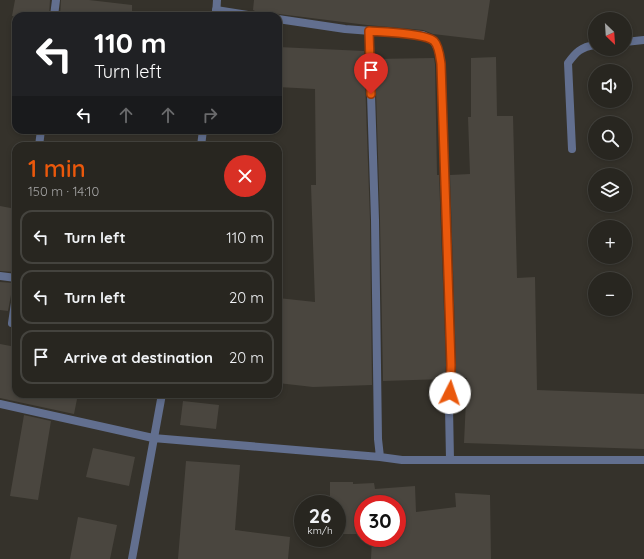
<!DOCTYPE html>
<html lang="en">
<head>
<meta charset="utf-8">
<style>
  :root { --surface:#282620; --page:#34322d; --text:#f1f3f6; --muted:#a5a5a5; --line:#44433e; --accent:#ea580c }
  body { margin:0; font-family:Quicksand,sans-serif; background:var(--page); color:var(--text); height:100vh; display:flex; flex-direction:column; font-size:15px; white-space:nowrap }
  * { box-sizing:border-box; margin:0 }
  p { font-size:13px; color:var(--muted) }
  .icon { flex:none; width:22px; height:22px; fill:none; stroke:currentColor; stroke-width:2; stroke-linecap:round; stroke-linejoin:round }
  .map { position:relative; flex:1; overflow:hidden }
  .drawer { position:absolute; left:12px; top:142px; width:270px; height:256px; display:flex; flex-direction:column; background:var(--surface); border-radius:12px; box-shadow:0 2px 6px #0003,0 0 0 1px var(--line) }
  .drawer>* { flex:none }
  .guide { position:absolute; left:12px; top:12px; width:270px; height:122px; border-radius:12px; box-shadow:0 2px 6px #0003,0 0 0 1px var(--line); background:#202124; color:#fff; overflow:hidden }
  .needle { width:26px; rotate:155deg }
  .buttons { position:absolute; left:588px; top:12px; display:grid; gap:8px }
  .buttons a { display:grid; place-items:center; width:44px; height:44px; border-radius:50%; background:var(--surface); box-shadow:0 2px 6px #0003,0 0 0 1px var(--line); font-size:20px }
  .speed { position:absolute; left:294px; top:495px; display:flex; gap:8px; font-size:20px; font-weight:700; text-align:center }
  .speed>* { display:grid; place-content:center; width:52px; height:52px; border-radius:50%; background:var(--surface); box-shadow:0 2px 6px #0003,0 0 0 1px var(--line); line-height:1 }
  .speed small { font-size:10px; font-weight:400 }
  .speed .limit { border:6px solid #d22; background:#fff; color:#111 }
  .pin { position:absolute; display:grid; place-items:center; width:34px; height:34px; color:#fff; margin:-41px -17px; border-radius:50% 50% 50% 0; rotate:-45deg; box-shadow:0 0 4px #0007 }
  .pin .icon { rotate:45deg }
  .me { position:absolute; width:44px; margin:-22px; rotate:4deg; stroke-linejoin:round; filter:drop-shadow(0 0 3px #0008) }
  .turn { display:flex; align-items:center; gap:14px; height:84px; padding:0 16px; font-size:18px }
  .turn .icon { width:52px; height:52px; stroke-width:2.5 }
  .turn b { display:block; font-size:28px; line-height:34px }
  .lanes { display:flex; align-items:center; height:38px; padding:0 16px; background:#0003; justify-content:center; gap:20px; direction:ltr }
  .lanes .off { opacity:.35 }
  .round { display:grid; place-items:center; flex:none; width:42px; height:42px; border-radius:21px; background:var(--page) }
  .headline { display:flex; align-items:center; justify-content:space-between; height:68px; padding:0 16px }
  h1 { font-size:24px; font-weight:600; line-height:30px; color:var(--accent) }
  ul { padding:0; list-style:none }
  li { display:flex; align-items:center; gap:12px; height:54px; margin:0 8px 6px; padding:0 8px; border:2px solid var(--line); border-radius:12px }
  li div { flex:1 }
  li b { display:block; font-size:15px }
  li em { font-style:normal }
  .map>svg:first-child { display:block }
</style>
</head>
<body>
<div class="map">
<svg width="644" height="559" viewBox="0 0 644 559">
  <rect width="100%" height="100%" fill="#35322b"/>
  <path fill="#4a463f" d="M 15,0 L 50,0 L 49,16 L 12,16 Z
    M 61,0 L 89,0 L 132,5 L 132,16 L 60,16 Z
    M 254,0 L 490,0 L 484,40 L 433,34 L 423,30 L 367,25 L 255,11 L 253,10 Z
    M 278,47 L 364,51 L 370,220 L 372,385 L 313,387 L 278,383 L 278,298 L 315,302 L 311,185 L 316,185 L 315,89 L 278,87 Z
    M 496,57 L 497,116 L 513,116 L 517,278 L 535,277 L 537,390 L 644,394 L 644,449 L 464,443 L 467,378 L 456,379 L 456,365 L 450,175 L 470,174 L 468,117 L 471,117 L 471,58 Z
    M 434,58 L 435,64 L 437,175 L 439,175 L 446,365 L 445,379 L 383,381 L 380,220 L 375,59 Z
    M 0,206 L 16,209 L 15,272 L 0,271 Z
    M 0,282 L 14,283 L 12,292 L 11,295 L 8,311 L 0,310 Z
    M 0,344 L 16,347 L 16,394 L 78,394 L 74,414 L 0,398 Z
    M 183,401 L 219,405 L 216,429 L 180,425 Z
    M 24,415 L 51,421 L 38,500 L 10,496 Z
    M 93,448 L 135,457 L 129,486 L 86,477 Z
    M 186,461 L 240,465 L 235,530 L 290,537 L 288,559 L 178,559 Z
    M 330,482 L 353,482 L 353,484 L 374,483 L 375,489 L 415,486 L 416,512 L 456,507 L 455,493 L 490,495 L 491,559 L 371,559 L 372,538 L 397,538 L 397,504 L 363,504 L 363,534 L 337,534 L 337,504 L 330,504 Z
    M 78,517 L 117,525 L 110,559 L 70,559 Z"/>
  <g fill="none" stroke-linecap="round" stroke-linejoin="round">
    <path stroke="#626f8f" stroke-width="8" d="M 216,10 L 254,16
      M 278,19 L 345,29 L 423,35 L 433,40 L 438,49 L 441,64
      M 625,42 L 644,40
      M 572,149 L 568,63 C 576,52 581,47 595,45"/>
    <path stroke="#626f8f" stroke-width="8" d="M 54,16 L 56,0
      M 216,16 L 217,0
      M 369,31 L 375,220 L 378,439 L 380,457
      M 441,64 L 451,365 L 449,407 L 450,460
      M 39,146 L 41,130
      M 201,146 L 203,130
      M 0,276 L 16,278
      M 12,323 L 16,296
      M 0,404 L 153,438 L 380,457 L 402,460 L 644,460
      M 132,559 L 162,394"/>
  </g>
  <g fill="none" stroke-linecap="round" stroke-linejoin="round">
    <g stroke="#983908" stroke-width="10">
      <path id="route" d="M 371,94 L 369,31 C 382,32 425,33 434,41 C 439,46 440,57 441,64 L 451,365 L 450,393"/>
    </g>
    <use href="#route" stroke="#ea580c" stroke-width="7"/>
  </g>
</svg>
<div class="buttons">
<a><svg class="needle" viewBox="-14 -14 28 28"><path d="M0-13l5 13h-10z" fill="#e53935"/><path d="M0 13l5-13h-10z" fill="#a5a5a5"/></svg></a>
<a><svg class="icon" aria-label="sound" viewBox="0 0 24 24"><path d="M4 9h4l5-4v14l-5-4H4zM17 9q2 3 0 6"/></svg></a>
<a><svg class="icon" aria-label="search" viewBox="0 0 24 24"><circle cx="10" cy="10" r="6"/><path d="M15 15l6 6"/></svg></a>
<a><svg class="icon" aria-label="layers" viewBox="0 0 24 24"><path d="M12 4l9 5-9 5-9-5zM3 14l9 5 9-5"/></svg></a>
<a>+</a>
<a>−</a>
</div>
<div class="speed"><div>26<small>km/h</small></div><div class="limit">30</div></div>
<div class="pin" style="left:371px;top:94px;background:#d93025"><svg class="icon" aria-label="arrive" viewBox="0 0 24 24"><path d="M6 21V4h12l-3 4 3 4H6"/></svg></div>
<svg class="me" style="left:450px;top:393px" viewBox="-20 -20 40 40"><circle r="19" fill="#fff"/><path d="M0-13L10 11 0 6-10 11z" fill="#ea580c"/></svg>
<div class="guide">
<div class="turn"><svg class="icon" aria-label="left" viewBox="0 0 24 24"><path d="M17 20v-9H6M10 6l-5 5 5 5"/></svg><div><b>110 m</b>Turn left</div></div>
<div class="lanes"><svg class="icon" aria-label="left" viewBox="0 0 24 24"><path d="M17 20v-9H6M10 6l-5 5 5 5"/></svg><svg class="icon off" aria-label="ahead" viewBox="0 0 24 24"><path d="M12 20V5M6 11l6-6 6 6"/></svg><svg class="icon off" aria-label="ahead" viewBox="0 0 24 24"><path d="M12 20V5M6 11l6-6 6 6"/></svg><svg class="icon off" aria-label="right" viewBox="0 0 24 24"><path d="M7 20v-9h11M14 6l5 5-5 5"/></svg></div>
</div>
<section class="drawer">
<div class="headline"><div><h1>1 min</h1><p>150 m · 14:10</p></div><a class="round" style="background:#d93025;color:#fff"><svg class="icon" aria-label="close" viewBox="0 0 24 24"><path d="M6 6l12 12M18 6L6 18"/></svg></a></div>
<ul>
<li><svg class="icon" aria-label="left" viewBox="0 0 24 24"><path d="M17 20v-9H6M10 6l-5 5 5 5"/></svg><div><b>Turn left</b></div><em>110 m</em></li>
<li><svg class="icon" aria-label="left" viewBox="0 0 24 24"><path d="M17 20v-9H6M10 6l-5 5 5 5"/></svg><div><b>Turn left</b></div><em>20 m</em></li>
<li><svg class="icon" aria-label="arrive" viewBox="0 0 24 24"><path d="M6 21V4h12l-3 4 3 4H6"/></svg><div><b>Arrive at destination</b></div><em>20 m</em></li>
</ul>
</section>
</div>
</body>
</html>
